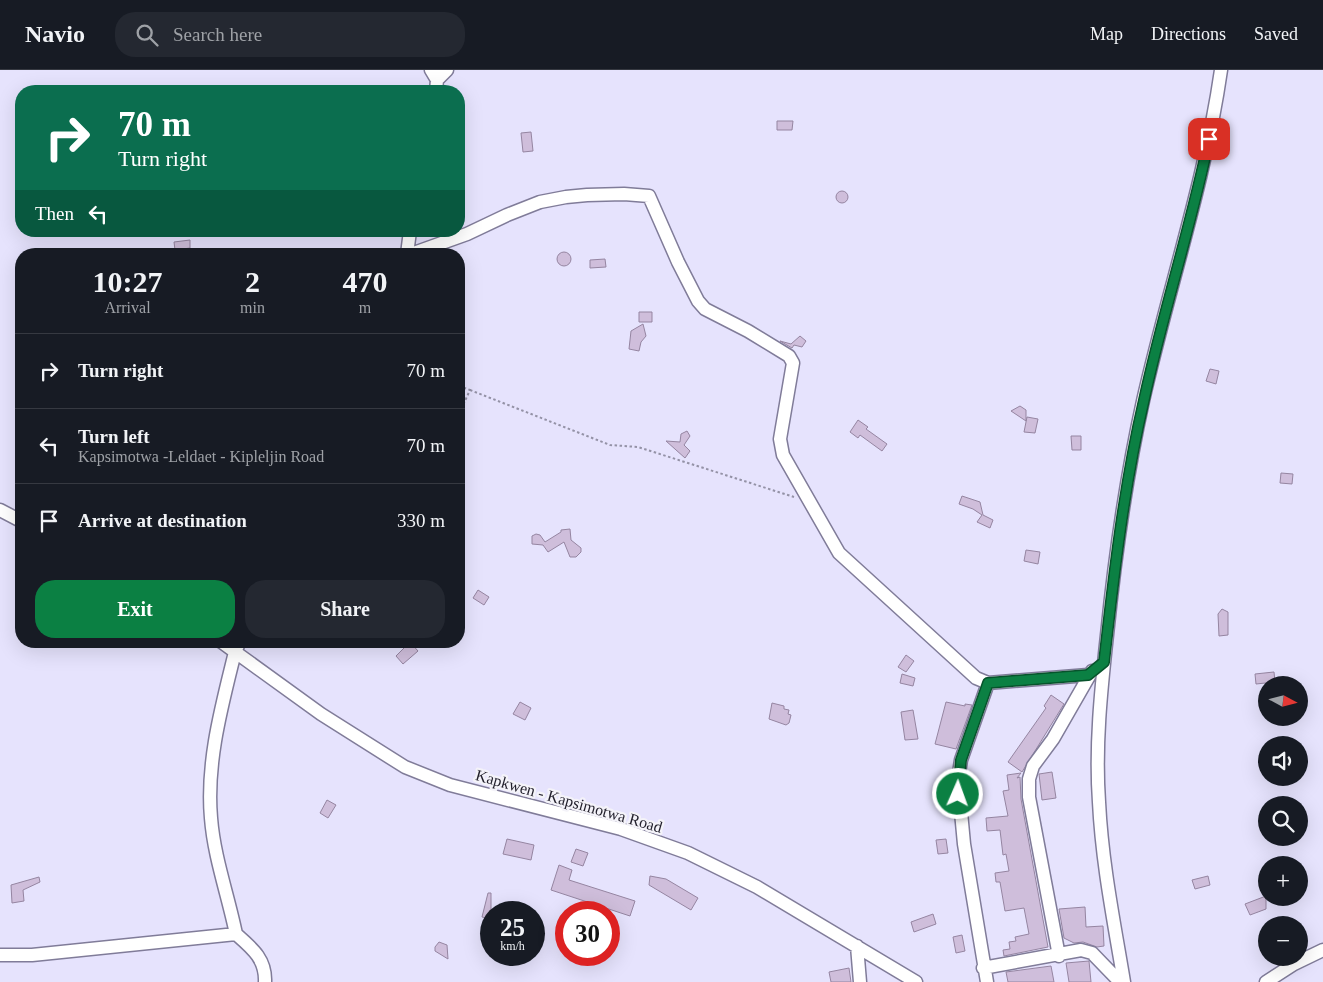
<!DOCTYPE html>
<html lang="en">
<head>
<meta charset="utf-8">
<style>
  :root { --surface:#171b24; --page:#242831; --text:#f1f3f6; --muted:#9ea1a6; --line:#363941; --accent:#0b8043 }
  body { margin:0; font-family:Georgia,serif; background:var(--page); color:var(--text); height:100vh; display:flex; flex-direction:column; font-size:19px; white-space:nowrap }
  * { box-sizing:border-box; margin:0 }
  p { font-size:16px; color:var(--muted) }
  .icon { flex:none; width:28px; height:28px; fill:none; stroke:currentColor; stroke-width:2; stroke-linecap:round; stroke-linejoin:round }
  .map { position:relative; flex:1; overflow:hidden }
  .sheet { position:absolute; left:15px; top:178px; width:450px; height:400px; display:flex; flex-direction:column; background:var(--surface); border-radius:20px; box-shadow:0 5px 20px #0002 }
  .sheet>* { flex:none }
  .guide { position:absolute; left:15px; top:15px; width:450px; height:152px; border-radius:20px; box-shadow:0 5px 20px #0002; background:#0b6e4f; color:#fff; overflow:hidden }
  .needle { width:32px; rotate:97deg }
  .fabs { position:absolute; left:1258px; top:606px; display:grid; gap:10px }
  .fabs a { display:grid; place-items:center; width:50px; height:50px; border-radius:50%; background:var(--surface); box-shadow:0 5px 20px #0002; font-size:25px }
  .speed { position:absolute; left:480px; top:831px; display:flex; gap:10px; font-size:25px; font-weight:700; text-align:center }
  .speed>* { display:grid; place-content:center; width:65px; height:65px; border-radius:50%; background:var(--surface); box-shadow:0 5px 20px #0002; line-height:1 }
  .speed small { font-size:12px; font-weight:400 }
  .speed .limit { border:8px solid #d22; background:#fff; color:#111 }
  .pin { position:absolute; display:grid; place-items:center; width:42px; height:42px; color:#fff; margin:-21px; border-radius:10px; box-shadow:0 2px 8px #0006 }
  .me { position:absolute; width:55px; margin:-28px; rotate:2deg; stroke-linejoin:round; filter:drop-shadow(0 0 4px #0008) }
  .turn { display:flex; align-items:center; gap:18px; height:105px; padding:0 20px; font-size:22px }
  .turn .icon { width:65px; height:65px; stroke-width:2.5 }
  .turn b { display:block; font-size:35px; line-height:42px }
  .then { display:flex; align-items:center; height:48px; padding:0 20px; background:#0003; gap:10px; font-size:19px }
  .eta { display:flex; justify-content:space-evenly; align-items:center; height:85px; text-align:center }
  .eta b { font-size:30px; font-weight:700; line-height:35px }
  .button { display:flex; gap:10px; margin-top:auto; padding:10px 20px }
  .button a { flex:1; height:58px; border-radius:20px; background:var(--accent); color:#fff; font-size:20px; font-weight:700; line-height:58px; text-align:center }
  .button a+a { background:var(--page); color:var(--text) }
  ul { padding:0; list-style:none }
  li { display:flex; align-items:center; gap:15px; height:75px; padding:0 20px; border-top:1px solid var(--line) }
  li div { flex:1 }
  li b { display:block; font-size:19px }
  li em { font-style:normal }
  header { display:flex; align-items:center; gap:30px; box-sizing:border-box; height:70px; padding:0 25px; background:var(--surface); border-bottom:1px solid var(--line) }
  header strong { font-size:24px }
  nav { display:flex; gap:28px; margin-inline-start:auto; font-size:18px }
  .search { width:350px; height:45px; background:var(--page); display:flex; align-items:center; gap:12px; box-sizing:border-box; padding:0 18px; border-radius:20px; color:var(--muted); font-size:19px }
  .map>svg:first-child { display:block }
</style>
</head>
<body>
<header>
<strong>Navio</strong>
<div class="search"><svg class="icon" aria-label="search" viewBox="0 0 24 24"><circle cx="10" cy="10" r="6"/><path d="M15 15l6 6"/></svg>Search here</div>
<nav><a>Map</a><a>Directions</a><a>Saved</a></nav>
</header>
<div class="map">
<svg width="1323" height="912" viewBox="0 0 1323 912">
  <rect width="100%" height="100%" fill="#e6e3fd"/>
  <path fill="#cfbedb" stroke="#9585a1" d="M 777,51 L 793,51 L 792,60 L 777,60 Z
    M 531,62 L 533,81 L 523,82 L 521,63 Z
    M836 127a6 6 0 1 1 12 0a6 6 0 1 1-12 0Z
    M 190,170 L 190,178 L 175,180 L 174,172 Z
    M557 189a7 7 0 1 1 14 0a7 7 0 1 1-14 0Z
    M 605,189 L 606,197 L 590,198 L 590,190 Z
    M 639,242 L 652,242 L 652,252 L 639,252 Z
    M 643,254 L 646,266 L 641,272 L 639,281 L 629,279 L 631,261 Z
    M 800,266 L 806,271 L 802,277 L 794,275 L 792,278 L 780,271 L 791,274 Z
    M 1210,299 L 1219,301 L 1216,314 L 1206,311 Z
    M 1020,336 L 1026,340 L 1026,351 L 1011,341 Z
    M 1027,347 L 1038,349 L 1035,363 L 1024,362 Z
    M 858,350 L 868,357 L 866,359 L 887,374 L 882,381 L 860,365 L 858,368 L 850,362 Z
    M 687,361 L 690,366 L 684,375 L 690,381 L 685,388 L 666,371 L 680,372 L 681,364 Z
    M 1071,366 L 1081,366 L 1081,380 L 1072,380 Z
    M 1281,403 L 1293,404 L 1292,414 L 1280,413 Z
    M 962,426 L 980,432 L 983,445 L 993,450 L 990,458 L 977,452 L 982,445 L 973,439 L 959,434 Z
    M 570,459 L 571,470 L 581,478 L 581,482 L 576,487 L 570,487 L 564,472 L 548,482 L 543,475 L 532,474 L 532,466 L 536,464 L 540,465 L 545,472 L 561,462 L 561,460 Z
    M 1026,480 L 1040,482 L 1038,494 L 1024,491 Z
    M 478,520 L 489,527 L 484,535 L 473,528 Z
    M 1222,539 L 1228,542 L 1228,565 L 1219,566 L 1218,544 Z
    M 410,572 L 418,581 L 403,594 L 396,586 Z
    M 906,585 L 914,591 L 906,602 L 898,597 Z
    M 1274,602 L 1275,612 L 1256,614 L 1255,604 Z
    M 902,604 L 915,608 L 913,616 L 900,613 Z
    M 1051,625 L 1064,634 L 1022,702 L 1008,692 L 1046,638 L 1044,636 Z
    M 520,632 L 531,638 L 525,650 L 513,644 Z
    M 946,632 L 965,636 L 965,634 L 972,635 L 956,679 L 935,674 Z
    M 772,633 L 784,636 L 784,639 L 789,640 L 788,644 L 791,645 L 789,653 L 786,655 L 769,649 Z
    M 913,640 L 918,669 L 905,670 L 901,642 Z
    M 1052,702 L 1056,728 L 1042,730 L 1039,704 Z
    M 1021,703 L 1017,708 L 1020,707 L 1021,729 L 1048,877 L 1004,886 L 1003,880 L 1010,879 L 1009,872 L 1016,871 L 1015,867 L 1029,864 L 1024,838 L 1005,841 L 1000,812 L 996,812 L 995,803 L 1009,801 L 1006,784 L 1003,785 L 1000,760 L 987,761 L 986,748 L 1008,746 L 1003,721 L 1009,720 L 1007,705 Z
    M 327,730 L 336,735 L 328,748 L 320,743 Z
    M 507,769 L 534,775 L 531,790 L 503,784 Z
    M 946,769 L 948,783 L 938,784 L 936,770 Z
    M 576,779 L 588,783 L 583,796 L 571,792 Z
    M 559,795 L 572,800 L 569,810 L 635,831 L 630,846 L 551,820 Z
    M 650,806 L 666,809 L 698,828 L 691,840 L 649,815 Z
    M 1208,806 L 1210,815 L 1195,819 L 1192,810 Z
    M 39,807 L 40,812 L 23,820 L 24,831 L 12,833 L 11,815 Z
    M 488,823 L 491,823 L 491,849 L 482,847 Z
    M 1266,826 L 1266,839 L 1250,845 L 1245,834 Z
    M 1085,837 L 1086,857 L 1103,856 L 1104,876 L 1097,877 L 1083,872 L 1074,873 L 1064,868 L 1059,839 Z
    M 933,844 L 936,854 L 914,862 L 911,852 Z
    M 962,865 L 965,881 L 956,883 L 953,867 Z
    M 439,872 L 447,875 L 448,889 L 435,881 L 435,877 Z
    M 1089,891 L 1091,912 L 1069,912 L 1066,893 Z
    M 1051,896 L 1054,912 L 1008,912 L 1006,902 Z
    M 849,898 L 851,912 L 831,912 L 829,902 Z"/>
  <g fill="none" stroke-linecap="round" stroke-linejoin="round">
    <g stroke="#807c99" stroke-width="15">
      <path id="minor" d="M 431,0 L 437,10 L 436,21
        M 437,10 L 447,0
        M 407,184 L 410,161
        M 411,184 L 467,164 L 507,145 L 540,132 L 566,127 L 587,125 L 624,124 L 649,126 L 678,192 L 698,231 L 705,239 L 748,261 L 789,286 L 793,293 L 780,369 L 783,385 L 839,483 L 976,608 L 988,613 L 1088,605
        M 0,440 L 21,451
        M 220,571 L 321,644 L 405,697 L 450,715 L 621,759 L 688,783 L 757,817 L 916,912
        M 236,864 C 252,878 266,889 265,912
        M 857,876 L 860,912
        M 0,885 L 32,885 L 236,864 C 228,825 214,787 211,748 C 206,692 222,635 235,582 L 240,571
        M 1059,886 L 1029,727 L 1029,709 L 1033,696 L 1053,669 L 1092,601
        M 983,898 L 1081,880 L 1092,883 L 1120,912
        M 987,912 L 964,774 L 958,710 L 961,690 L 988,613
        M 1124,912 C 1114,852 1102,793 1099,732 C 1095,677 1101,620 1107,565 C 1115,486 1126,408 1143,331 C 1168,220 1205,112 1221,0
        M 1266,912 L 1294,894 L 1323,880"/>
    </g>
    <path stroke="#9492a6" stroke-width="2" stroke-dasharray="2.5 2.5" stroke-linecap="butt" d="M 459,316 L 470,320 L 459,344
      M 470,320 L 610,375 L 638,377 L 794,427"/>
    <use href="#minor" stroke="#fff" stroke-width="12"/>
  </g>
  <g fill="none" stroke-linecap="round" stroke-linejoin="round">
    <g stroke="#07532c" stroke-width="12">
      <path id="route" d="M 958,724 L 961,690 L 988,613 L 1088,605 L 1104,592 C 1114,503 1124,416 1144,330 C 1163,242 1191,157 1209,69"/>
    </g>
    <use href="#route" stroke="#0b8043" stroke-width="9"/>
  </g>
  <g text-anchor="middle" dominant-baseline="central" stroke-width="4.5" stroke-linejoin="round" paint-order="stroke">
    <g font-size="16" fill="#211f2b" stroke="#f4f3f9">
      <text transform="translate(569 731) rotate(16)">Kapkwen - Kapsimotwa Road</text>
    </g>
  </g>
</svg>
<div class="fabs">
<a><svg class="needle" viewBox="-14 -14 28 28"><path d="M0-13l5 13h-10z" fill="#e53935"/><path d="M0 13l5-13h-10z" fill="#9ea1a6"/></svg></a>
<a><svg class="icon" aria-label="sound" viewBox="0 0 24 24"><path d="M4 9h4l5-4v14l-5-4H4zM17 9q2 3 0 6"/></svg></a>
<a><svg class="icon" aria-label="search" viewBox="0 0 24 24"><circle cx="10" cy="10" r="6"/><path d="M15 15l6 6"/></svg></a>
<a>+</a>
<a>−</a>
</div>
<div class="speed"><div>25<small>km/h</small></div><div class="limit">30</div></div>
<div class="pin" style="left:1209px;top:69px;background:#d93025"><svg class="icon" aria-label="arrive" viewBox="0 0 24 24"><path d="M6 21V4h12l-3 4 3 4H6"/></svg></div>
<svg class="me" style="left:958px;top:724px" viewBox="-20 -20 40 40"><circle r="17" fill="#0b8043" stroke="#fff" stroke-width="3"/><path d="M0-11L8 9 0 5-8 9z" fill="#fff"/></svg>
<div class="guide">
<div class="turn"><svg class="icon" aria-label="right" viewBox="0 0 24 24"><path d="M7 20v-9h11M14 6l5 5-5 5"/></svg><div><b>70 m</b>Turn right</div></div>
<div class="then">Then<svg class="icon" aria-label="left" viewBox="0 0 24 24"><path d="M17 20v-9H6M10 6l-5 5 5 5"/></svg></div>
</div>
<section class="sheet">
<div class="eta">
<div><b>10:27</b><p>Arrival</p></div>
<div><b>2</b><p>min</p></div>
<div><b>470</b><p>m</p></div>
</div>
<ul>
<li><svg class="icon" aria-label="right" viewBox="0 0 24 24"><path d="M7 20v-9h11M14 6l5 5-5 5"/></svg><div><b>Turn right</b></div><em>70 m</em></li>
<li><svg class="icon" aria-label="left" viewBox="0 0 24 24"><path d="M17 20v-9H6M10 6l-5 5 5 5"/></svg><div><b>Turn left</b><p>Kapsimotwa -Leldaet - Kipleljin Road</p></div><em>70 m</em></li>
<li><svg class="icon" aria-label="arrive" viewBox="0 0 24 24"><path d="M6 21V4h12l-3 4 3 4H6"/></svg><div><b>Arrive at destination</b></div><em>330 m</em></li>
</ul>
<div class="button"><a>Exit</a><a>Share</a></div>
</section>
</div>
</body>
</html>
